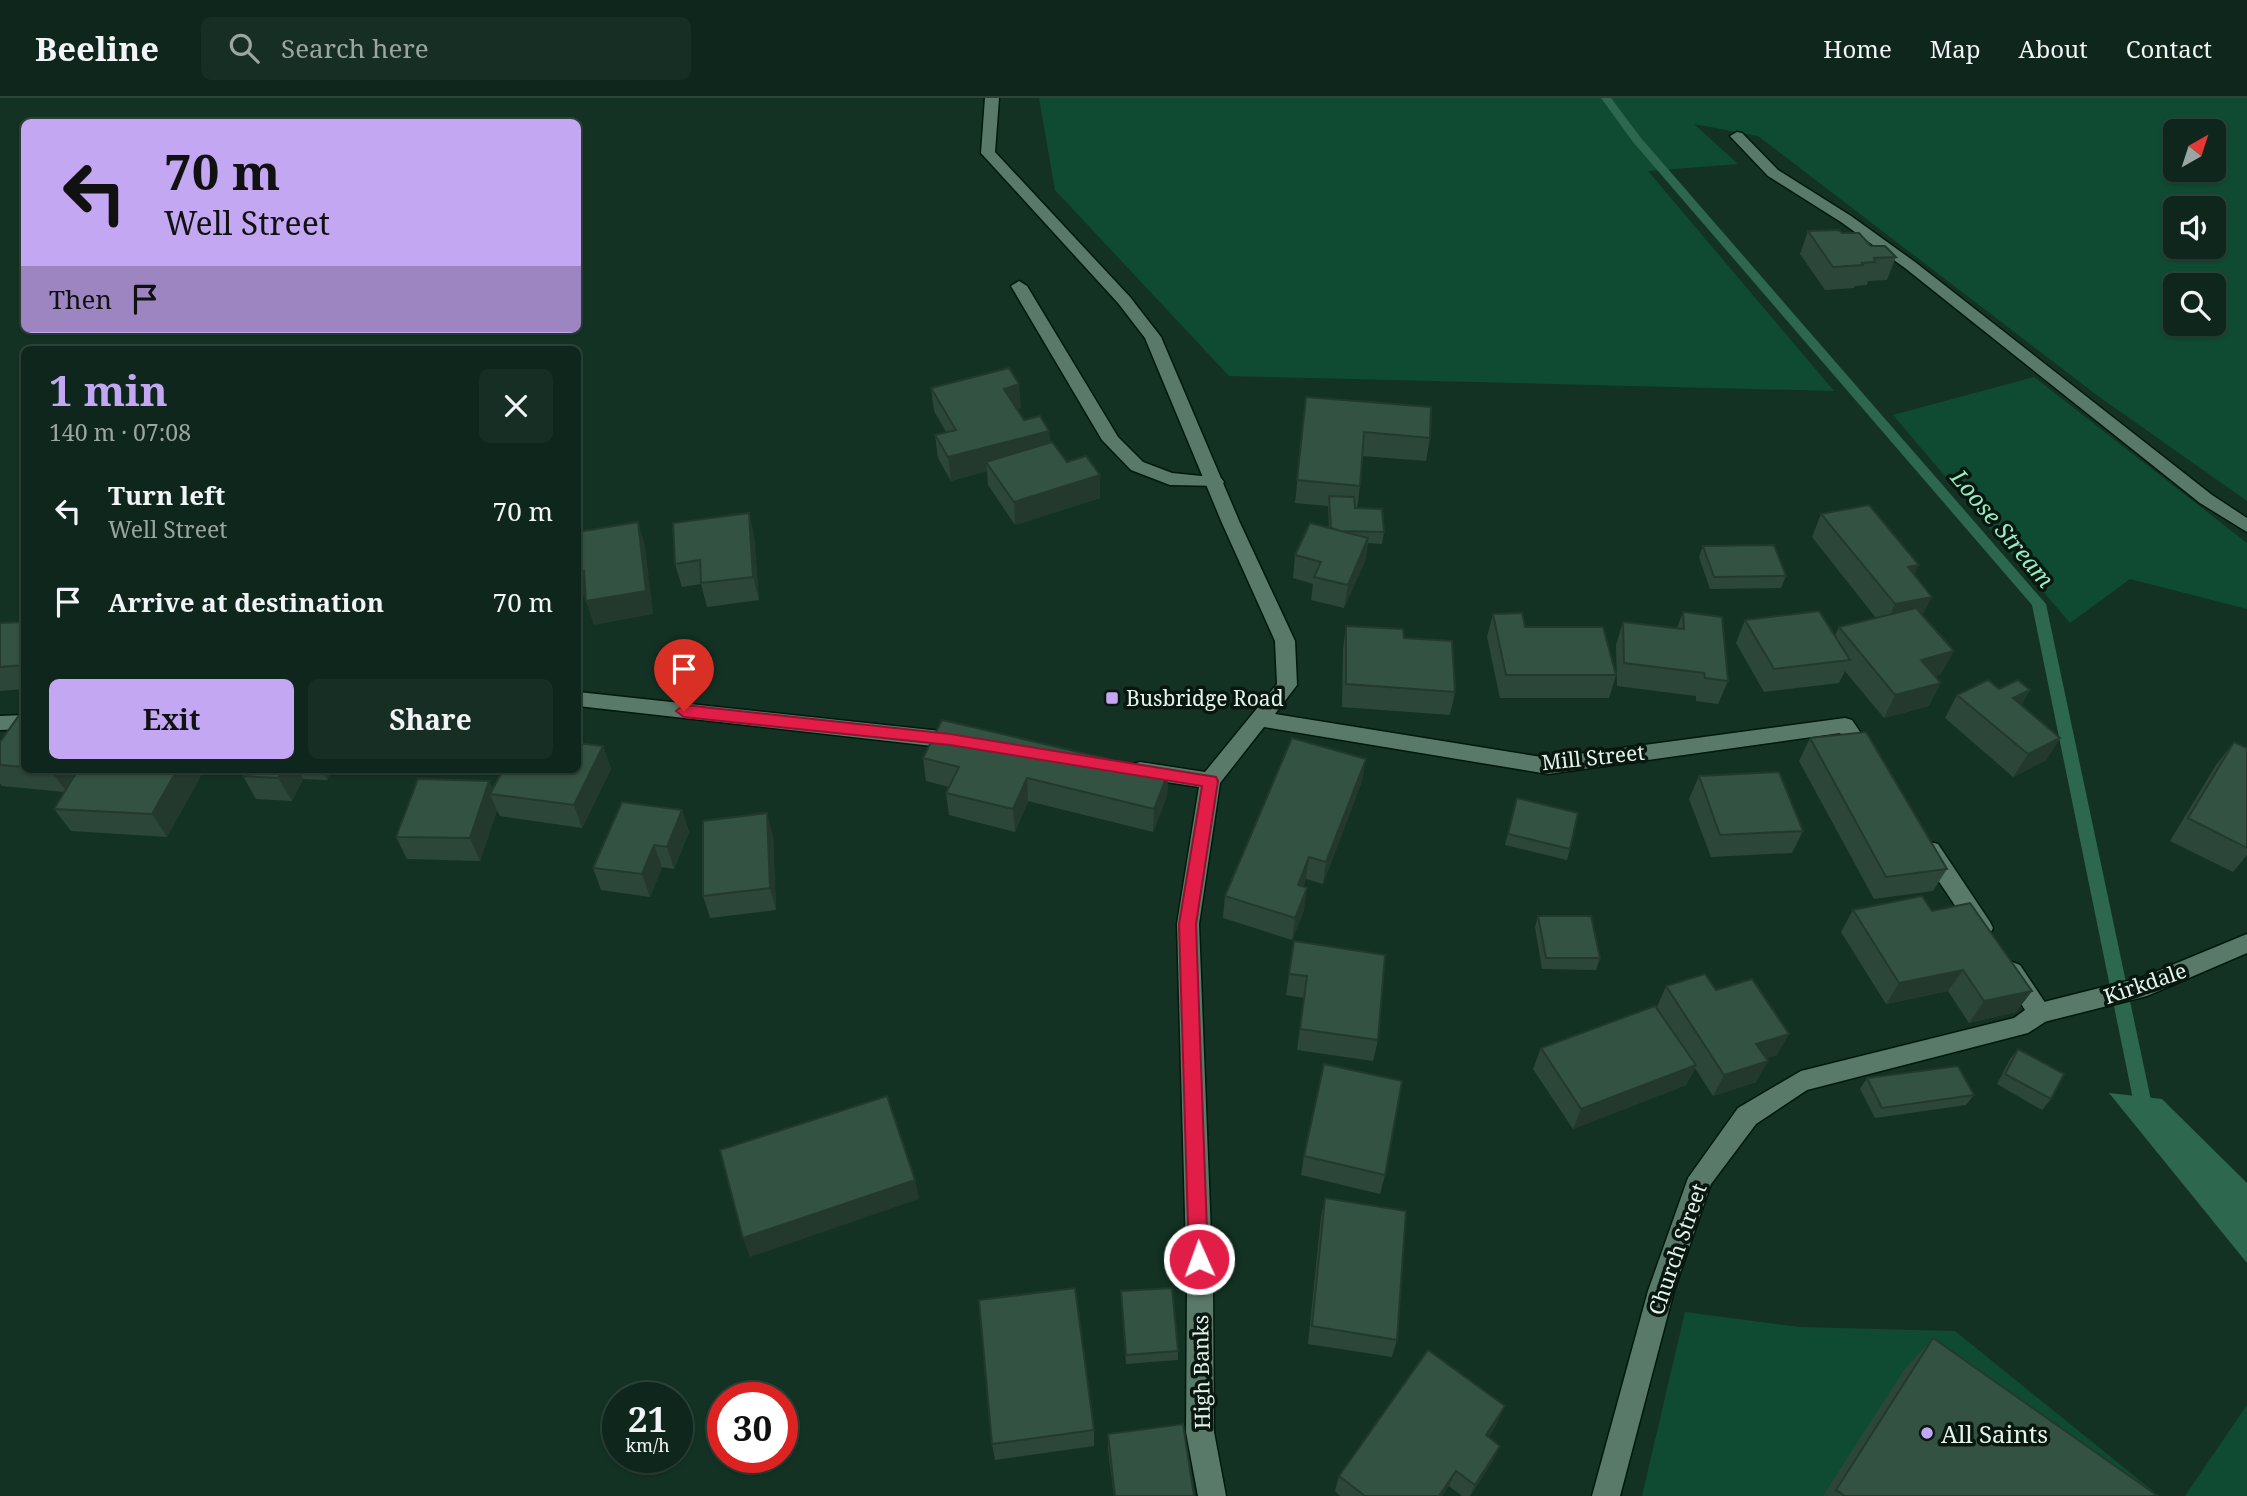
<!DOCTYPE html>
<html lang="en">
<head>
<meta charset="utf-8">
<style>
  :root { --surface:#0e261b; --page:#172e24; --text:#f1f3f6; --muted:#9ba5a3; --line:#2e433a; --accent:#c3a7f2 }
  body { margin:0; font-family:"Noto Serif",serif; background:var(--page); color:var(--text); height:100vh; display:flex; flex-direction:column; font-size:26px; white-space:nowrap }
  * { box-sizing:border-box; margin:0 }
  p { font-size:23px; color:var(--muted) }
  .icon { flex:none; width:38px; height:38px; fill:none; stroke:currentColor; stroke-width:2; stroke-linecap:round; stroke-linejoin:round }
  .map { position:relative; flex:1; overflow:hidden }
  .drawer { position:absolute; left:21px; top:248px; width:560px; height:427px; display:flex; flex-direction:column; background:var(--surface); border-radius:10px; box-shadow:0 2px 5px #0004,0 0 0 2px var(--line) }
  .drawer>* { flex:none }
  .top-card { position:absolute; left:21px; top:21px; width:560px; height:214px; border-radius:10px; box-shadow:0 2px 5px #0004,0 0 0 2px var(--line); background:#c3a7f2; color:#111; overflow:hidden }
  .needle { width:46px; rotate:39deg }
  .tools { position:absolute; left:2163px; top:21px; display:grid; gap:14px }
  .tools a { display:grid; place-items:center; width:63px; height:63px; border-radius:10px; background:var(--surface); box-shadow:0 2px 5px #0004,0 0 0 2px var(--line); font-size:35px }
  .speed { position:absolute; left:602px; top:1284px; display:flex; gap:14px; font-size:35px; font-weight:700; text-align:center }
  .speed>* { display:grid; place-content:center; width:91px; height:91px; border-radius:50%; background:var(--surface); box-shadow:0 2px 5px #0004,0 0 0 2px var(--line); line-height:1 }
  .speed small { font-size:18px; font-weight:400 }
  .speed .limit { border:10px solid #d22; background:#fff; color:#111 }
  .pin { position:absolute; display:grid; place-items:center; width:60px; height:60px; color:#fff; margin:-72px -30px; border-radius:50% 50% 50% 0; rotate:-45deg; box-shadow:0 0 7px #0007 }
  .pin .icon { rotate:45deg }
  .me { position:absolute; width:77px; margin:-38px; rotate:358deg; stroke-linejoin:round; filter:drop-shadow(0 0 5px #0008) }
  .turn { display:flex; align-items:center; gap:24px; height:147px; padding:0 28px; font-size:32px }
  .turn .icon { width:91px; height:91px; stroke-width:2.5 }
  .turn b { display:block; font-size:49px; line-height:60px }
  .then { display:flex; align-items:center; height:66px; padding:0 28px; background:#0003; gap:14px; font-size:26px }
  .round { display:grid; place-items:center; flex:none; width:74px; height:74px; border-radius:10px; background:var(--page) }
  .head { display:flex; align-items:center; justify-content:space-between; height:119px; padding:0 28px }
  h1 { font-size:42px; font-weight:700; line-height:52px; color:var(--accent) }
  .button { display:flex; gap:14px; margin-top:auto; padding:14px 28px }
  .button a { flex:1; height:80px; border-radius:10px; background:var(--accent); color:#111; font-size:28px; font-weight:700; line-height:80px; text-align:center }
  .button a+a { background:var(--page); color:var(--text) }
  ul { padding:0; list-style:none }
  li { display:flex; align-items:center; gap:21px; height:91px; padding:0 28px }
  li div { flex:1 }
  li b { display:block; font-size:26px }
  li em { font-style:normal }
  header { display:flex; align-items:center; gap:42px; box-sizing:border-box; height:98px; padding:0 35px; background:var(--surface); border-bottom:2px solid var(--line) }
  header strong { font-size:33px }
  nav { display:flex; gap:38px; margin-inline-start:auto; font-size:24px }
  .search { width:490px; height:63px; background:var(--page); display:flex; align-items:center; gap:18px; box-sizing:border-box; padding:0 24px; border-radius:10px; color:var(--muted); font-size:26px }
  .map>svg:first-child { display:block }
</style>
</head>
<body>
<header>
<strong>Beeline</strong>
<div class="search"><svg class="icon" aria-label="search" viewBox="0 0 24 24"><circle cx="10" cy="10" r="6"/><path d="M15 15l6 6"/></svg>Search here</div>
<nav><a>Home</a><a>Map</a><a>About</a><a>Contact</a></nav>
</header>
<div class="map">
<svg width="2247" height="1398" viewBox="0 0 2247 1398">
  <rect width="100%" height="100%" fill="#133224"/>
  <path fill="#0f4b33" fill-rule="evenodd" d="M 1039,0 L 2247,0 L 2247,403 L 2098,298 L 1758,38 L 1694,26 L 1738,66 L 1648,73 L 1834,293 L 1229,278 L 1055,92 ZM 2214,33 L 2214,72 L 2175,72 L 2175,33 ZM 2214,110 L 2214,149 L 2175,149 L 2175,110 ZM 2175,187 L 2214,187 L 2214,226 L 2175,226 Z
    M 2034,279 L 2247,445 L 2247,511 L 2130,481 L 2070,525 L 1893,317 Z
    M 1685,1214 L 1800,1229 L 1955,1233 L 2159,1398 L 1642,1398 Z
    M 2247,1307 L 2247,1398 L 2185,1398 Z"/>
  <path fill="#2d674d" d="M 2109,995 L 2162,1001 L 2247,1085 L 2247,1165 Z"/>
  <g fill="none" stroke-linecap="round" stroke-linejoin="round">
    <path fill="#2d674d" fill-rule="evenodd" d="M 1601,0 L 1611,0 L 1641,40 L 2046,506 L 2152,1007 L 2158,1016 L 2155,1022 L 2149,1024 L 2143,1022 L 2135,1011 L 2032,507 L 1633,44 Z"/>
    <g stroke="#00190d" stroke-width="3">
      <path id="lane" d="M 1737,34 L 1742,35 L 1778,72 L 1851,118 L 1915,164 L 2212,397 L 2247,420 L 2247,434 L 2200,405 L 1905,170 L 1841,124 L 1768,78 L 1730,38 Z
        M 1019,183 L 1027,188 L 1118,339 L 1143,364 L 1172,375 L 1221,380 L 1224,384 L 1221,388 L 1170,387 L 1131,372 L 1102,342 L 1011,188 Z
        M 2247,836 L 2247,855 L 2147,898 L 2040,925 L 2032,922 L 2028,915 L 2032,908 L 2040,905 L 2143,879 Z"/>
    </g>
    <g stroke="#00190d" stroke-width="3">
      <path id="street" d="M 985,0 L 999,0 L 995,54 L 1130,199 L 1161,239 L 1240,425 L 1295,543 L 1297,587 L 1275,616 L 1548,660 L 1845,620 L 1852,622 L 1877,659 L 1874,664 C 1856,670 1849,648 1840,635 L 1548,676 L 1264,629 L 1220,685 L 1199,826 L 1213,1189 L 1214,1334 L 1226,1398 L 1198,1398 L 1186,1334 L 1187,1189 L 1177,826 L 1199,689 L 1140,680 L 1133,678 L 1130,672 L 1133,666 L 1140,664 L 1205,674 L 1277,586 L 1275,543 L 1222,425 L 1145,240 L 1118,205 L 981,55 Z
        M 578,594 L 959,635 L 966,638 L 969,643 L 966,648 L 959,651 L 578,608 Z
        M 24,617 L 24,631 L 0,632 L 0,618 Z
        M 1930,744 L 1938,746 L 1990,824 L 1993,830 L 1990,836 L 1982,839 L 1974,836 L 1922,758 L 1919,752 L 1922,746 Z
        M 2012,864 L 2020,867 L 2052,915 L 2048,922 L 2028,935 L 1807,992 L 1756,1026 L 1711,1086 L 1674,1193 L 1620,1398 L 1592,1398 L 1648,1193 L 1688,1080 L 1738,1010 L 1801,973 L 2014,920 L 2025,912 L 2001,874 L 2004,867 Z"/>
    </g>
    <use href="#lane" fill="#5a7a69" fill-rule="evenodd"/>
    <use href="#street" fill="#5a7a69" fill-rule="evenodd"/>
  </g>
  <path fill="#2c4739" d="M 1808,133 L 1842,135 L 1896,159 L 1887,182 L 1868,183 L 1867,187 L 1855,188 L 1854,190 L 1825,192 L 1800,156 Z
    M 931,290 L 1021,310 L 1017,311 L 1024,322 L 1049,333 L 1050,344 L 1067,364 L 1100,377 L 1100,400 L 1015,427 L 988,387 L 987,373 L 951,383 L 938,360 L 935,337 L 946,334 L 934,313 Z
    M 1306,299 L 1430,340 L 1426,363 L 1362,358 L 1360,388 L 1357,411 L 1384,434 L 1382,446 L 1368,445 L 1365,463 L 1344,510 L 1311,502 L 1313,486 L 1293,480 L 1295,457 L 1329,430 L 1328,408 L 1295,405 Z
    M 749,415 L 754,439 L 759,502 L 707,509 L 701,486 L 682,489 L 675,466 Z
    M 1821,416 L 1914,477 L 1923,518 L 1941,576 L 1935,578 L 1929,608 L 1884,620 L 1845,573 L 1839,585 L 1764,594 L 1736,545 L 1745,522 L 1835,538 L 1839,529 L 1876,520 L 1812,439 Z
    M 1703,448 L 1786,478 L 1781,490 L 1710,491 L 1699,459 Z
    M 1683,514 L 1728,583 L 1718,606 L 1696,603 L 1696,598 L 1617,588 L 1616,547 L 1623,524 L 1677,530 Z
    M 1493,516 L 1525,529 L 1616,577 L 1609,600 L 1500,600 L 1487,539 Z
    M 24,524 L 24,591 L 0,593 L 0,525 Z
    M 1346,528 L 1404,540 L 1455,594 L 1450,617 L 1342,609 L 1343,551 Z
    M 1999,591 L 2030,592 L 2021,607 L 2060,640 L 2046,662 L 2013,679 L 1945,620 L 1957,597 Z
    M 24,616 L 24,672 L 204,672 L 167,739 L 71,733 L 54,711 L 64,694 L 2,688 L 0,685 L 0,644 Z
    M 1810,640 L 1947,771 L 1933,793 L 1874,801 L 1799,663 Z
    M 2234,644 L 2247,650 L 2247,757 L 2233,774 L 2170,743 L 2216,667 Z
    M 603,648 L 611,671 L 582,730 L 500,718 L 497,712 L 480,763 L 407,761 L 396,739 L 489,683 L 493,691 Z
    M 923,660 L 1168,675 L 1167,698 L 1153,734 L 1028,703 L 1015,734 L 949,717 L 946,695 L 949,689 L 926,683 Z
    M 242,672 L 332,672 L 327,682 L 303,681 L 292,703 L 256,701 L 243,678 L 244,675 Z
    M 1699,678 L 1803,733 L 1792,755 L 1711,759 L 1689,701 Z
    M 1362,683 L 1323,786 L 1306,781 L 1303,789 L 1304,812 L 1292,842 L 1223,820 L 1225,798 Z
    M 1517,700 L 1570,751 L 1567,762 L 1505,747 Z
    M 682,712 L 689,734 L 674,771 L 662,769 L 650,799 L 601,792 L 593,770 Z
    M 773,738 L 776,812 L 710,820 L 703,798 Z
    M 1853,812 L 1932,813 L 2032,893 L 2016,914 L 1969,925 L 1948,893 L 1886,906 L 1841,834 Z
    M 1538,818 L 1600,860 L 1596,872 L 1542,871 L 1535,829 Z
    M 1294,843 L 1378,942 L 1373,963 L 1297,952 L 1304,900 L 1286,897 Z
    M 1666,888 L 1716,892 L 1777,957 L 1766,960 L 1756,984 L 1713,998 L 1695,970 L 1686,987 L 1573,1031 L 1533,971 L 1541,950 L 1669,928 L 1657,909 Z
    M 2018,951 L 2051,1001 L 2042,1012 L 1997,986 L 2010,961 Z
    M 1867,980 L 1974,997 L 1966,1007 L 1875,1020 L 1860,991 Z
    M 1304,1058 L 1385,1077 L 1380,1096 L 1301,1077 Z
    M 1325,1100 L 1397,1242 L 1392,1259 L 1308,1246 L 1321,1119 Z
    M 1121,1193 L 1178,1253 L 1178,1262 L 1126,1266 Z
    M 1933,1240 L 2158,1398 L 1823,1398 L 1904,1272 Z
    M 1497,1325 L 1489,1338 L 1492,1364 L 1470,1398 L 1462,1398 L 1449,1388 L 1442,1398 L 1340,1398 L 1335,1393 L 1339,1378 Z
    M 1094,1332 L 1094,1348 L 995,1362 L 992,1346 Z
    M 1108,1336 L 1194,1398 L 1114,1398 L 1108,1352 Z"/>
  <path fill="#24392e" d="M 1019,286 L 1021,310 L 1005,314 L 1004,291 Z
    M 1049,333 L 1050,356 L 986,364 L 987,373 L 951,383 L 948,359 Z
    M 1100,377 L 1100,400 L 1015,427 L 1014,404 Z
    M 749,415 L 754,439 L 759,502 L 753,479 Z
    M 638,424 L 645,447 L 653,516 L 594,527 L 586,503 Z
    M 1368,440 L 1365,463 L 1344,510 L 1348,487 Z
    M 1919,467 L 1908,491 L 1908,469 Z
    M 584,473 L 592,496 L 578,499 L 578,474 Z
    M 1932,499 L 1920,522 L 1884,529 L 1895,506 Z
    M 1954,553 L 1941,576 L 1909,585 L 1921,562 Z
    M 1941,585 L 1929,608 L 1884,620 L 1895,597 Z
    M 2030,592 L 2016,615 L 2013,600 Z
    M 2060,640 L 2046,662 L 2013,679 L 2028,656 Z
    M 603,648 L 611,671 L 582,730 L 574,707 Z
    M 1366,661 L 1362,683 L 1323,786 L 1326,764 Z
    M 50,672 L 82,672 L 67,694 Z
    M 177,672 L 204,672 L 167,739 L 152,716 Z
    M 282,672 L 298,672 L 303,681 L 292,703 L 278,680 Z
    M 322,672 L 332,672 L 327,682 Z
    M 1168,675 L 1167,698 L 1153,734 L 1154,711 Z
    M 1027,680 L 1028,703 L 1015,734 L 1013,711 Z
    M 489,683 L 495,696 L 490,696 L 497,712 L 480,763 L 470,740 Z
    M 682,712 L 689,734 L 674,771 L 667,749 Z
    M 767,715 L 773,738 L 776,812 L 770,790 Z
    M 654,747 L 662,769 L 650,799 L 642,776 Z
    M 1309,759 L 1306,781 L 1295,809 L 1298,787 Z
    M 1307,790 L 1304,812 L 1292,842 L 1295,820 Z
    M 1963,872 L 1948,893 L 1886,906 L 1899,885 Z
    M 2032,893 L 2016,914 L 1969,925 L 1984,903 Z
    M 1789,936 L 1777,957 L 1744,967 L 1756,946 Z
    M 1768,963 L 1756,984 L 1713,998 L 1724,977 Z
    M 1696,967 L 1686,987 L 1573,1031 L 1581,1011 Z
    M 915,1082 L 919,1101 L 750,1159 L 743,1140 Z
    M 1505,1308 L 1497,1325 L 1479,1353 L 1486,1337 Z
    M 1500,1348 L 1492,1364 L 1469,1398 L 1475,1387 Z
    M 1456,1373 L 1449,1388 L 1442,1398 L 1439,1398 Z"/>
  <path fill="#335242" stroke="#24392e" stroke-width="2" d="M 1839,132 L 1842,135 L 1859,135 L 1871,148 L 1885,148 L 1896,159 L 1874,160 L 1875,164 L 1862,165 L 1863,167 L 1833,169 L 1808,133 Z
    M 1009,270 L 1019,286 L 1004,291 L 1024,322 L 1040,318 L 1049,333 L 948,359 L 935,337 L 956,332 L 931,290 Z
    M 1306,299 L 1431,309 L 1430,340 L 1364,334 L 1360,388 L 1297,382 Z
    M 1052,344 L 1067,364 L 1086,358 L 1100,377 L 1014,404 L 986,364 Z
    M 1329,398 L 1354,399 L 1355,410 L 1382,411 L 1384,434 L 1341,433 L 1331,430 Z
    M 1869,407 L 1919,467 L 1908,469 L 1932,499 L 1895,506 L 1821,416 Z
    M 749,415 L 753,479 L 701,485 L 700,462 L 675,466 L 673,425 Z
    M 638,424 L 646,493 L 586,503 L 584,473 L 578,474 L 578,434 Z
    M 1310,425 L 1368,440 L 1348,487 L 1314,479 L 1321,464 L 1295,457 Z
    M 1774,447 L 1786,478 L 1714,479 L 1703,448 Z
    M 1916,510 L 1954,553 L 1921,562 L 1941,585 L 1895,597 L 1839,529 Z
    M 1819,513 L 1850,562 L 1774,571 L 1745,522 Z
    M 1683,514 L 1722,519 L 1728,583 L 1705,580 L 1704,575 L 1624,565 L 1623,524 L 1684,531 Z
    M 1522,515 L 1525,529 L 1603,529 L 1616,577 L 1506,577 L 1493,516 Z
    M 24,524 L 24,567 L 0,569 L 0,525 Z
    M 1346,528 L 1403,531 L 1404,540 L 1452,543 L 1455,594 L 1346,586 Z
    M 1988,582 L 1999,591 L 2018,582 L 2030,592 L 2013,600 L 2060,640 L 2028,656 L 1957,597 Z
    M 20,616 L 24,616 L 24,669 L 0,667 L 0,644 Z
    M 942,622 L 1168,675 L 1154,711 L 1027,680 L 1013,711 L 946,695 L 959,669 L 923,660 Z
    M 1866,634 L 1947,771 L 1886,779 L 1810,640 Z
    M 1292,640 L 1366,661 L 1326,764 L 1309,759 L 1298,787 L 1307,790 L 1295,820 L 1225,798 Z
    M 2234,644 L 2247,650 L 2247,750 L 2188,720 Z
    M 578,645 L 603,648 L 574,707 L 490,696 L 503,672 L 578,672 Z
    M 78,672 L 177,672 L 152,716 L 54,711 Z
    M 246,672 L 282,672 L 278,680 L 243,678 Z
    M 1779,674 L 1803,733 L 1720,737 L 1699,678 Z
    M 418,681 L 489,683 L 470,740 L 396,739 Z
    M 1517,700 L 1578,715 L 1570,751 L 1508,736 Z
    M 622,704 L 682,712 L 667,749 L 654,747 L 642,776 L 593,770 Z
    M 767,715 L 770,790 L 703,798 L 703,723 Z
    M 1922,798 L 1932,813 L 1970,805 L 2032,893 L 1984,903 L 1963,872 L 1899,885 L 1853,812 Z
    M 1538,818 L 1591,818 L 1600,860 L 1546,860 Z
    M 1294,843 L 1385,857 L 1378,942 L 1300,931 L 1307,878 L 1289,876 Z
    M 1705,876 L 1716,892 L 1752,881 L 1789,936 L 1756,946 L 1768,963 L 1724,977 L 1666,888 Z
    M 1655,908 L 1696,967 L 1581,1011 L 1541,950 Z
    M 2018,951 L 2064,976 L 2051,1001 L 2005,976 Z
    M 1324,966 L 1402,983 L 1385,1077 L 1304,1058 Z
    M 1958,968 L 1974,997 L 1882,1010 L 1867,980 Z
    M 887,998 L 915,1082 L 743,1140 L 720,1052 Z
    M 1325,1100 L 1406,1113 L 1397,1242 L 1312,1228 Z
    M 1075,1190 L 1094,1332 L 992,1346 L 979,1202 Z
    M 1172,1190 L 1178,1253 L 1126,1257 L 1121,1193 Z
    M 1933,1240 L 2158,1398 L 1845,1398 L 1836,1392 Z
    M 1428,1252 L 1505,1308 L 1486,1337 L 1500,1348 L 1475,1387 L 1456,1373 L 1439,1398 L 1365,1398 L 1339,1378 Z
    M 1183,1326 L 1194,1398 L 1115,1398 L 1108,1336 Z"/>
  <path fill="#e11d48" stroke="#92132f" stroke-width="2" d="M 684,607 L 950,636 L 1216,679 L 1218,683 L 1196,826 L 1208,1161 L 1206,1168 L 1199,1170 L 1192,1168 L 1189,1161 L 1179,826 L 1202,688 L 950,647 L 684,619 L 676,613 Z"/>
  <g fill="#c3a7f2" stroke="#0a1710" stroke-width="2.5">
    <rect x="1105" y="593" width="14" height="14" rx="3.5"/>
    <circle cx="1927" cy="1335" r="7"/>
  </g>
  <g text-anchor="middle" dominant-baseline="central" stroke-width="7" stroke-linejoin="round" paint-order="stroke">
    <g font-size="21" fill="#e3f4ea" stroke="#0a1710" text-anchor="start">
      <text x="1126" y="600">Busbridge Road</text>
    </g>
    <g font-size="21" fill="#e3f4ea" stroke="#0a1710">
      <text transform="translate(1593 659) rotate(-6)">Mill Street</text>
      <text transform="translate(2145 885) rotate(-19)">Kirkdale</text>
      <text transform="translate(1677 1151) rotate(-71)">Church Street</text>
      <text transform="translate(1201 1274) rotate(-91)">High Banks</text>
    </g>
    <g font-size="23" font-style="italic" fill="#96eec3" stroke="#0a1710">
      <text transform="translate(2003 430) rotate(50)">Loose Stream</text>
    </g>
    <g font-size="24" fill="#e3f4ea" stroke="#0a1710" text-anchor="start">
      <text x="1941" y="1335">All Saints</text>
    </g>
  </g>
</svg>
<div class="tools">
<a><svg class="needle" viewBox="-14 -14 28 28"><path d="M0-13l5 13h-10z" fill="#e53935"/><path d="M0 13l5-13h-10z" fill="#9ba5a3"/></svg></a>
<a><svg class="icon" aria-label="sound" viewBox="0 0 24 24"><path d="M4 9h4l5-4v14l-5-4H4zM17 9q2 3 0 6"/></svg></a>
<a><svg class="icon" aria-label="search" viewBox="0 0 24 24"><circle cx="10" cy="10" r="6"/><path d="M15 15l6 6"/></svg></a>
</div>
<div class="speed"><div>21<small>km/h</small></div><div class="limit">30</div></div>
<div class="pin" style="left:684px;top:613px;background:#d93025"><svg class="icon" aria-label="arrive" viewBox="0 0 24 24"><path d="M6 21V4h12l-3 4 3 4H6"/></svg></div>
<svg class="me" style="left:1199px;top:1161px" viewBox="-20 -20 40 40"><circle r="17" fill="#e11d48" stroke="#fff" stroke-width="3"/><path d="M0-11L8 9 0 5-8 9z" fill="#fff"/></svg>
<div class="top-card">
<div class="turn"><svg class="icon" aria-label="left" viewBox="0 0 24 24"><path d="M17 20v-9H6M10 6l-5 5 5 5"/></svg><div><b>70 m</b>Well Street</div></div>
<div class="then">Then<svg class="icon" aria-label="arrive" viewBox="0 0 24 24"><path d="M6 21V4h12l-3 4 3 4H6"/></svg></div>
</div>
<section class="drawer">
<div class="head"><div><h1>1 min</h1><p>140 m · 07:08</p></div><a class="round"><svg class="icon" aria-label="close" viewBox="0 0 24 24"><path d="M6 6l12 12M18 6L6 18"/></svg></a></div>
<ul>
<li><svg class="icon" aria-label="left" viewBox="0 0 24 24"><path d="M17 20v-9H6M10 6l-5 5 5 5"/></svg><div><b>Turn left</b><p>Well Street</p></div><em>70 m</em></li>
<li><svg class="icon" aria-label="arrive" viewBox="0 0 24 24"><path d="M6 21V4h12l-3 4 3 4H6"/></svg><div><b>Arrive at destination</b></div><em>70 m</em></li>
</ul>
<div class="button"><a>Exit</a><a>Share</a></div>
</section>
</div>
</body>
</html>
